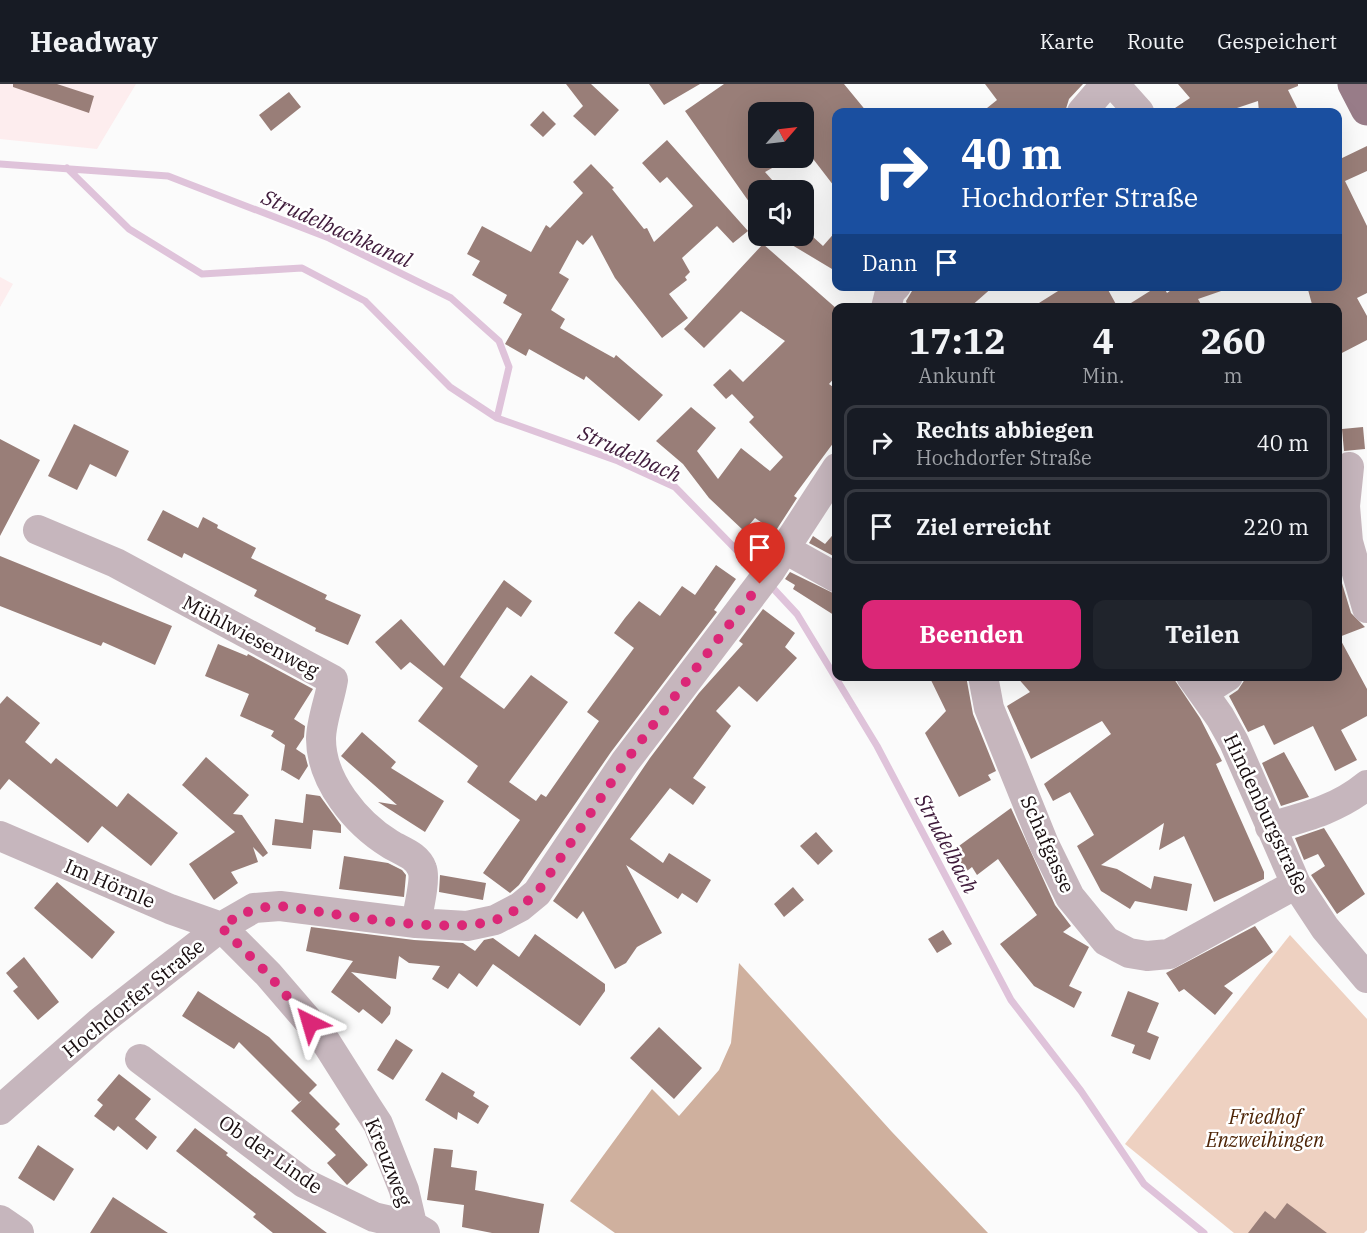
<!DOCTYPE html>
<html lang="de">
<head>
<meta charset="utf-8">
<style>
  :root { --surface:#171b24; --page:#20242c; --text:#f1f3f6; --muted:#9ea1a6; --line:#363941; --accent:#db2777 }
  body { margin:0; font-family:"IBM Plex Serif",serif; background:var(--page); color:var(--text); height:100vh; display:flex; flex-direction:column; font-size:22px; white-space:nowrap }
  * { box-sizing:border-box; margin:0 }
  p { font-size:20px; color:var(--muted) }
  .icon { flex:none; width:33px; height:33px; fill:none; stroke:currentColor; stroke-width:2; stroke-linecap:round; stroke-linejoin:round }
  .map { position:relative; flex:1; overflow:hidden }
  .sheet { position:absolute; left:832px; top:219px; width:510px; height:378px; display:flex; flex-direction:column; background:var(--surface); border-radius:12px; box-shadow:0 6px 24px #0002 }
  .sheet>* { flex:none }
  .hud { position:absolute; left:832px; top:24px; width:510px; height:183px; border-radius:12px; box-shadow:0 6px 24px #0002; background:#1a4fa0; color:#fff; overflow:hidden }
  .needle { width:39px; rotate:62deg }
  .buttons { position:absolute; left:748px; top:18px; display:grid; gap:12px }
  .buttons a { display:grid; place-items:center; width:66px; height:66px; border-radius:12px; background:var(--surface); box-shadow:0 6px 24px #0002; font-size:30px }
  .pin { position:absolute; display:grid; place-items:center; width:51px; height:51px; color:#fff; margin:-62px -26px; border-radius:50% 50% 50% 0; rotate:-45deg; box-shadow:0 0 6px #0007 }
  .pin .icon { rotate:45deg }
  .me { position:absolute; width:66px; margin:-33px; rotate:320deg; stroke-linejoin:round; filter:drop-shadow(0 0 4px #0008) }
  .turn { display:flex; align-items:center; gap:21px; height:126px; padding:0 30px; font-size:27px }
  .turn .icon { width:78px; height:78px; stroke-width:2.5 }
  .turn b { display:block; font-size:42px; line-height:51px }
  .then { display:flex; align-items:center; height:57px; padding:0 30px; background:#0003; gap:12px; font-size:22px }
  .eta { display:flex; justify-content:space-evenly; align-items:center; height:102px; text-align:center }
  .eta b { font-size:36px; font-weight:700; line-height:42px }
  .primary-button { display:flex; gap:12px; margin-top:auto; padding:12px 30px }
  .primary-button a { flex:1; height:69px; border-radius:12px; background:var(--accent); color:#fff; font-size:24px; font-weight:700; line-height:69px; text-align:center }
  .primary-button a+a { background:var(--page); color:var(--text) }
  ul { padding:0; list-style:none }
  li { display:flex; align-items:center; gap:18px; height:75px; margin:0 12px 9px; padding:0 18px; border:3px solid var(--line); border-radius:12px }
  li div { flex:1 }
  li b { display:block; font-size:22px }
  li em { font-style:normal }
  header { display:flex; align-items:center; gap:36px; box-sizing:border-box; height:84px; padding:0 30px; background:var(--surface); border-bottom:2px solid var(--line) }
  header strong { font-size:28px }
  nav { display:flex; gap:33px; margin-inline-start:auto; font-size:21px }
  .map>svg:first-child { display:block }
</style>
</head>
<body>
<header>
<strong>Headway</strong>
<nav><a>Karte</a><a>Route</a><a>Gespeichert</a></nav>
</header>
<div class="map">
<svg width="1367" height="1149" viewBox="0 0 1367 1149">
  <rect width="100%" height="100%" fill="#fbfbfb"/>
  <path fill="#fdedee" d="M 0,0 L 136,0 L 97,65 L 0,55 Z
    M 0,193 L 13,200 L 0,223 Z"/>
  <path fill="#eed1c1" d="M 1290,851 L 1367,935 L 1367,1146 L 1364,1149 L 1234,1149 L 1125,1060 Z"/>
  <path fill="#cfb09e" d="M 739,879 L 892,1048 L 988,1149 L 615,1149 L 570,1117 L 652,1005 L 679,1032 L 719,986 L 731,959 Z"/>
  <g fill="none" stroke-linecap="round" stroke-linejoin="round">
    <path stroke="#dfc3da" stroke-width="7" d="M 0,80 L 168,92 L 329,154 L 451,214 L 499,257 L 509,283 L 497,334
      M 67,84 L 129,145 L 202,190 L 302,184 L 365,217 L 450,303 L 497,334 L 618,377 L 675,403 L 758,488
      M 770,501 L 797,530 L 877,662 L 1011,916 L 1081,1007 L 1144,1100 L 1204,1149"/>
  </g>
  <path fill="#997e78" d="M 13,0 L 57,0 L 94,12 L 89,29 L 13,3 Z
    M 566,0 L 591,0 L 619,26 L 595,52 L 573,32 L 583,22 Z
    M 649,0 L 700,0 L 664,21 Z
    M 724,0 L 844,0 L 867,28 L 837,28 L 837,106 L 804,63 L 804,28 L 759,28 L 759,74 L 790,74 L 765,88 L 781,106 L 759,106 L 759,132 L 685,27 Z
    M 985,0 L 1083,0 L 1069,15 L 1065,28 L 982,28 L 997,16 Z
    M 1178,0 L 1298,0 L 1298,2 L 1288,6 L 1299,28 L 1259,28 L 1258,17 L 1225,28 L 1169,28 L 1190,14 Z
    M 289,8 L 301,23 L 271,47 L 259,31 Z
    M 543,27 L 556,40 L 543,53 L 530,41 Z
    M 667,56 L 748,147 L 733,159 L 717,142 L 682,174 L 690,188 L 685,193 L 687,196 L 669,210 L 688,234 L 662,254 L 615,194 L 592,151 L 583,161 L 577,156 L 559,189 L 569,195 L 551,226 L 565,235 L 560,244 L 614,274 L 616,271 L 663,311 L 639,337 L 586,292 L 584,296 L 529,265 L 526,272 L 505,260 L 522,230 L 503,219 L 507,211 L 472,191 L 480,177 L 467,170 L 482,142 L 531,168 L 546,141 L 550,144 L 583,109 L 573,98 L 591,80 L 614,104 L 612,105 L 644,145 L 647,144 L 654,158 L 693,122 L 667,93 L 660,99 L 642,79 Z
    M 1367,62 L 1367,87 L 1345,97 L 1367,142 L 1367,209 L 1357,214 L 1367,232 L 1367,256 L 1338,271 L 1338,224 L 1313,224 L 1307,202 L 1338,202 L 1338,76 Z
    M 837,146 L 837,188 L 777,152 L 812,152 L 823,162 Z
    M 763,160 L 837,225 L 837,291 L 829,300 L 837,306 L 837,354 L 794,412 L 797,414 L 775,448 L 755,434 L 744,447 L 709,414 L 683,380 L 656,357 L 691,323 L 716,344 L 697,367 L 718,395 L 741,364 L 770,387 L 783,373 L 749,338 L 754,333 L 732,310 L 726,315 L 713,301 L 730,285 L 743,298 L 785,257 L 741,227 L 704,264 L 684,245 Z
    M 915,202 L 994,202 L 969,224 L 908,224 L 906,217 Z
    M 1066,202 L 1106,202 L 1118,224 L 1031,224 Z
    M 1158,202 L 1163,202 L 1167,209 L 1177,202 L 1226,202 L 1227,205 L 1198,215 L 1203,224 L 1123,224 Z
    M 74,340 L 129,367 L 116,393 L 90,380 L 77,406 L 48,392 Z
    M 1363,343 L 1365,365 L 1344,367 L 1342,345 Z
    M 0,355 L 40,376 L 0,452 Z
    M 163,426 L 198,444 L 203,433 L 218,441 L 217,444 L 256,464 L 251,474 L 327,511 L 325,515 L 361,531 L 348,561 L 315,547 L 316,544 L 254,512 L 257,506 L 184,469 L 182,474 L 147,456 Z
    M 837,446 L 837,474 L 809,459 L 813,452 L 825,460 Z
    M 0,472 L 172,542 L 155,581 L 103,558 L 101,562 L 0,522 Z
    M 716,481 L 736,495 L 714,526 L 717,528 L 611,668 L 519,801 L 510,809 L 483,789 L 520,736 L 467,698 L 478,682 L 418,637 L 443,604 L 410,578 L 401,586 L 375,558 L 401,535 L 444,582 L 504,496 L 532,517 L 521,533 L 507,523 L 460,593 L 504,625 L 531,591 L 568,618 L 509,698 L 536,717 L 541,710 L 546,713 L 599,637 L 587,628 L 634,564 L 614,549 L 625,534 L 639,517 L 660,532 L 682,502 L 695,511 Z
    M 1338,486 L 1351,529 L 1365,543 L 1339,553 L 1367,605 L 1367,632 L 1341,646 L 1357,676 L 1335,687 L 1313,642 L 1274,661 L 1264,641 L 1248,648 L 1229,612 L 1238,606 L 1247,592 L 1338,592 Z
    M 790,488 L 837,511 L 837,533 L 793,505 L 795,501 L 785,495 Z
    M 763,525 L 795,549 L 785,563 L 797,574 L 757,618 L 739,602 L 716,627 L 731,642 L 693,694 L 706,703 L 693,721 L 670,704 L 630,755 L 663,779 L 669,769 L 711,796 L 697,819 L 682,809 L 678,815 L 626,781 L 662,849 L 637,863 L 626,879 L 615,885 L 583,827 L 577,835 L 553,817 L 650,674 L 699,609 L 743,560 L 739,557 Z
    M 218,560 L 247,572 L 248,570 L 313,605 L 294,635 L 305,642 L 304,653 L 296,665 L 305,671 L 308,682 L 299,696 L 282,686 L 281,687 L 285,661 L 271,652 L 274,647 L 240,632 L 249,610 L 205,592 Z
    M 929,592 L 966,592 L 973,630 L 996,687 L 988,691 L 991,696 L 959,713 L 925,649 L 946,627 Z
    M 1016,592 L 1172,592 L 1200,634 L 1222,677 L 1216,680 L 1264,788 L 1264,795 L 1214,818 L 1184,752 L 1159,766 L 1164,739 L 1101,781 L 1117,785 L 1151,805 L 1154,792 L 1192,800 L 1187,827 L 1135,817 L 1130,825 L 1101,807 L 1077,762 L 1094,751 L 1070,708 L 1053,717 L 1044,700 L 1111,650 L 1102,637 L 1031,675 L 1007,622 L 1030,608 Z
    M 7,612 L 40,639 L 25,658 L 51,680 L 56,674 L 117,723 L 128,709 L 178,749 L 151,782 L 102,742 L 88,759 L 9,695 L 0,706 L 0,620 Z
    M 362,648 L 396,678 L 391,684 L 444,717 L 425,748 L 378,718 L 397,721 L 341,672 Z
    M 1284,668 L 1309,713 L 1281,722 L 1262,679 Z
    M 206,673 L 249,711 L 233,730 L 242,731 L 268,769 L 263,773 L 253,763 L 258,778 L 231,788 L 238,799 L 214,816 L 189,780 L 235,748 L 182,701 Z
    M 306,710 L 320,712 L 341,741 L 341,749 L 313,746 L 311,765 L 272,761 L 275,735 L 303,739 Z
    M 1011,724 L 1055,821 L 1071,842 L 1063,848 L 1089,863 L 1069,902 L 1082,908 L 1074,924 L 1034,902 L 1000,860 L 1037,831 L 998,775 L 977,791 L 972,783 L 967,787 L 952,767 Z
    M 1324,744 L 1365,810 L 1337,830 L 1311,791 L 1325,782 L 1318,770 L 1304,776 L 1295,754 Z
    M 816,748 L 833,767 L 818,781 L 800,762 Z
    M 344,772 L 388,779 L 402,786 L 406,791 L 404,813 L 339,805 Z
    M 440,791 L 486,799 L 483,816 L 439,808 Z
    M 57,798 L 115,848 L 92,875 L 34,824 Z
    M 793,803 L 804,816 L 784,833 L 774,820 Z
    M 1255,842 L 1273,868 L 1224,902 L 1233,909 L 1215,931 L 1184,905 L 1179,908 L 1166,889 Z
    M 311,843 L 414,856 L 463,859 L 475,867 L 484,856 L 493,854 L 519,873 L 535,850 L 605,900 L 605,907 L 580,942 L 493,880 L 477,903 L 459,889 L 448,905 L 432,895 L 440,882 L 409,879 L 399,872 L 396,895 L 351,888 L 391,923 L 390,930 L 382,940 L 363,925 L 359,929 L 331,908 L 353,877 L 306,867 Z
    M 943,846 L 952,860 L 937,869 L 928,855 Z
    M 24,873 L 59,918 L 38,936 L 13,907 L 18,903 L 6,889 Z
    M 198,907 L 269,953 L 317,1001 L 309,1009 L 340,1040 L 335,1045 L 368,1081 L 347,1101 L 327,1079 L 336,1071 L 291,1027 L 302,1016 L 299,1018 L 239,958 L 234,965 L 182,932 Z
    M 1128,907 L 1159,919 L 1147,948 L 1159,953 L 1150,976 L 1132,969 L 1135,961 L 1111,952 Z
    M 659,943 L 702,984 L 674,1015 L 630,974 Z
    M 396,955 L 413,966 L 393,996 L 377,986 Z
    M 442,988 L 475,1008 L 473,1012 L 489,1022 L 478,1040 L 458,1028 L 457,1036 L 425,1016 Z
    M 119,990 L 151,1015 L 135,1035 L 157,1053 L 147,1066 L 118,1042 L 114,1047 L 94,1032 L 103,1021 L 97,1016 Z
    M 195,1044 L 228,1069 L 226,1071 L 327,1149 L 273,1149 L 253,1133 L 256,1130 L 176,1067 Z
    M 38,1061 L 74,1085 L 54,1117 L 18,1094 Z
    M 434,1064 L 453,1066 L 451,1083 L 477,1087 L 475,1106 L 544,1120 L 539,1149 L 492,1149 L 462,1143 L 464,1121 L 427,1116 Z
    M 113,1113 L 168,1149 L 90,1149 Z
    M 1287,1119 L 1327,1149 L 1248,1149 L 1265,1127 L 1275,1135 Z"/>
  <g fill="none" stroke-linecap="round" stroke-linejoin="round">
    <path stroke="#c6b6bd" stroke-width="30" d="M 1114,0 L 1139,28
      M 1082,28 L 1106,0
      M 886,224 L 890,208 L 896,202
      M 1349,383 L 1345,422 L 1348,458 L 1367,524
      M 38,446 L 116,479 L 333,596 C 330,615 321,637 321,655 C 321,697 356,739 390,760 C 401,767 417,771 422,785 C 426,794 418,828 416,839
      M 785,465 L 837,494
      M 983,592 L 989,624 L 1044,760 L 1070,813 L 1106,857 L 1129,869 L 1147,872 L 1169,870 L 1296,800
      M 1191,592 L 1220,633 L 1234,658 L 1296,800 L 1325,844 L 1367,894
      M 1203,608 L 1228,592
      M 1270,743 C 1305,733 1338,725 1367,701
      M 0,752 L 170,825 L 221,843 L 268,890 L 324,955 L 367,1023 L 378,1040 L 404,1106 L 414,1149
      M 140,975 L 304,1099 L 374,1133 L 413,1142 L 425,1149
      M 0,1026 L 100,938 L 221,843 L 254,824 L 280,822 L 416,839 L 467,842 L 495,836 L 520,823 L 537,809 L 625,678 L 770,487 L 837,384
      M 0,1136 L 19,1149"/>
    <path stroke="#987c88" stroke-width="33" d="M 1354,0 L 1367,25"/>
  </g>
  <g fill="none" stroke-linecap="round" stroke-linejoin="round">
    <path stroke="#db2777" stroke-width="10" stroke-dasharray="0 18" d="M 310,939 L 268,890 L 221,843 C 242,829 254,823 280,822 C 334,829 445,852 495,836 C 511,831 524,820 537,809 L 625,678 L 760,500"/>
  </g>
  <g text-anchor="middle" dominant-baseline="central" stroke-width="5" stroke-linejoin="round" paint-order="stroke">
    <g font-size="20" fill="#190e10" stroke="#fff">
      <text transform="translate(251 552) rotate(28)">Mühlwiesenweg</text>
      <text transform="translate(1267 730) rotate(65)">Hindenburgstraße</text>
      <text transform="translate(1048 760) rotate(66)">Schafgasse</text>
      <text transform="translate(110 799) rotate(23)">Im Hörnle</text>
      <text transform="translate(133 914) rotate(-39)">Hochdorfer Straße</text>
      <text transform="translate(271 1070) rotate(35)">Ob der Linde</text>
      <text transform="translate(389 1078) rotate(68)">Kreuzweg</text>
    </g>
    <g font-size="20" font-style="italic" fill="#4e2507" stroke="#fff">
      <text x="1265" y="1032">Friedhof<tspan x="1265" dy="23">Enzweihingen</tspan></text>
    </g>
    <g font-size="21" font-style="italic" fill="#3f1b3b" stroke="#fff">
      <text transform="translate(337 144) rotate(24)">Strudelbachkanal</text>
      <text transform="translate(630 369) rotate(24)">Strudelbach</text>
      <text transform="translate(947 759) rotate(62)">Strudelbach</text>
    </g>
  </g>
</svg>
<div class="buttons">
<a><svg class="needle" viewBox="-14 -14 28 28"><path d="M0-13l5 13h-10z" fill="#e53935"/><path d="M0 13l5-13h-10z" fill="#9ea1a6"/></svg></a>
<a><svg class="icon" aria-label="sound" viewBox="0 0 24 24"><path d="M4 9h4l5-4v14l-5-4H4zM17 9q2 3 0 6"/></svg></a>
</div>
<div class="pin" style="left:760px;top:500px;background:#d93025"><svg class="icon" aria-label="arrive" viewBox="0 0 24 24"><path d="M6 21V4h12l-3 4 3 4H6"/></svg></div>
<svg class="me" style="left:310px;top:939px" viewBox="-20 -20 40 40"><path d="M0-17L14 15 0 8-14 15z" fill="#db2777" stroke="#fff" stroke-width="4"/></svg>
<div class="hud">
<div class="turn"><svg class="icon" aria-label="right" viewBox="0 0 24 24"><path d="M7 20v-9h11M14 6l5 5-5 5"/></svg><div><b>40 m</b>Hochdorfer Straße</div></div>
<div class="then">Dann<svg class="icon" aria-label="arrive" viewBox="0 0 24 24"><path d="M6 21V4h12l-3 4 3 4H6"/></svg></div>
</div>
<section class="sheet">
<div class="eta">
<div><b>17:12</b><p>Ankunft</p></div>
<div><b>4</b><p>Min.</p></div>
<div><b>260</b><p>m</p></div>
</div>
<ul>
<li><svg class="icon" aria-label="right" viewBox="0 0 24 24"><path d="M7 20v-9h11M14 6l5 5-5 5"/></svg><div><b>Rechts abbiegen</b><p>Hochdorfer Straße</p></div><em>40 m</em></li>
<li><svg class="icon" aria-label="arrive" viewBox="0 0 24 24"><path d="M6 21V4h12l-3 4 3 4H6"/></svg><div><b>Ziel erreicht</b></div><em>220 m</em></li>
</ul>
<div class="primary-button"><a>Beenden</a><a>Teilen</a></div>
</section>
</div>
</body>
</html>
